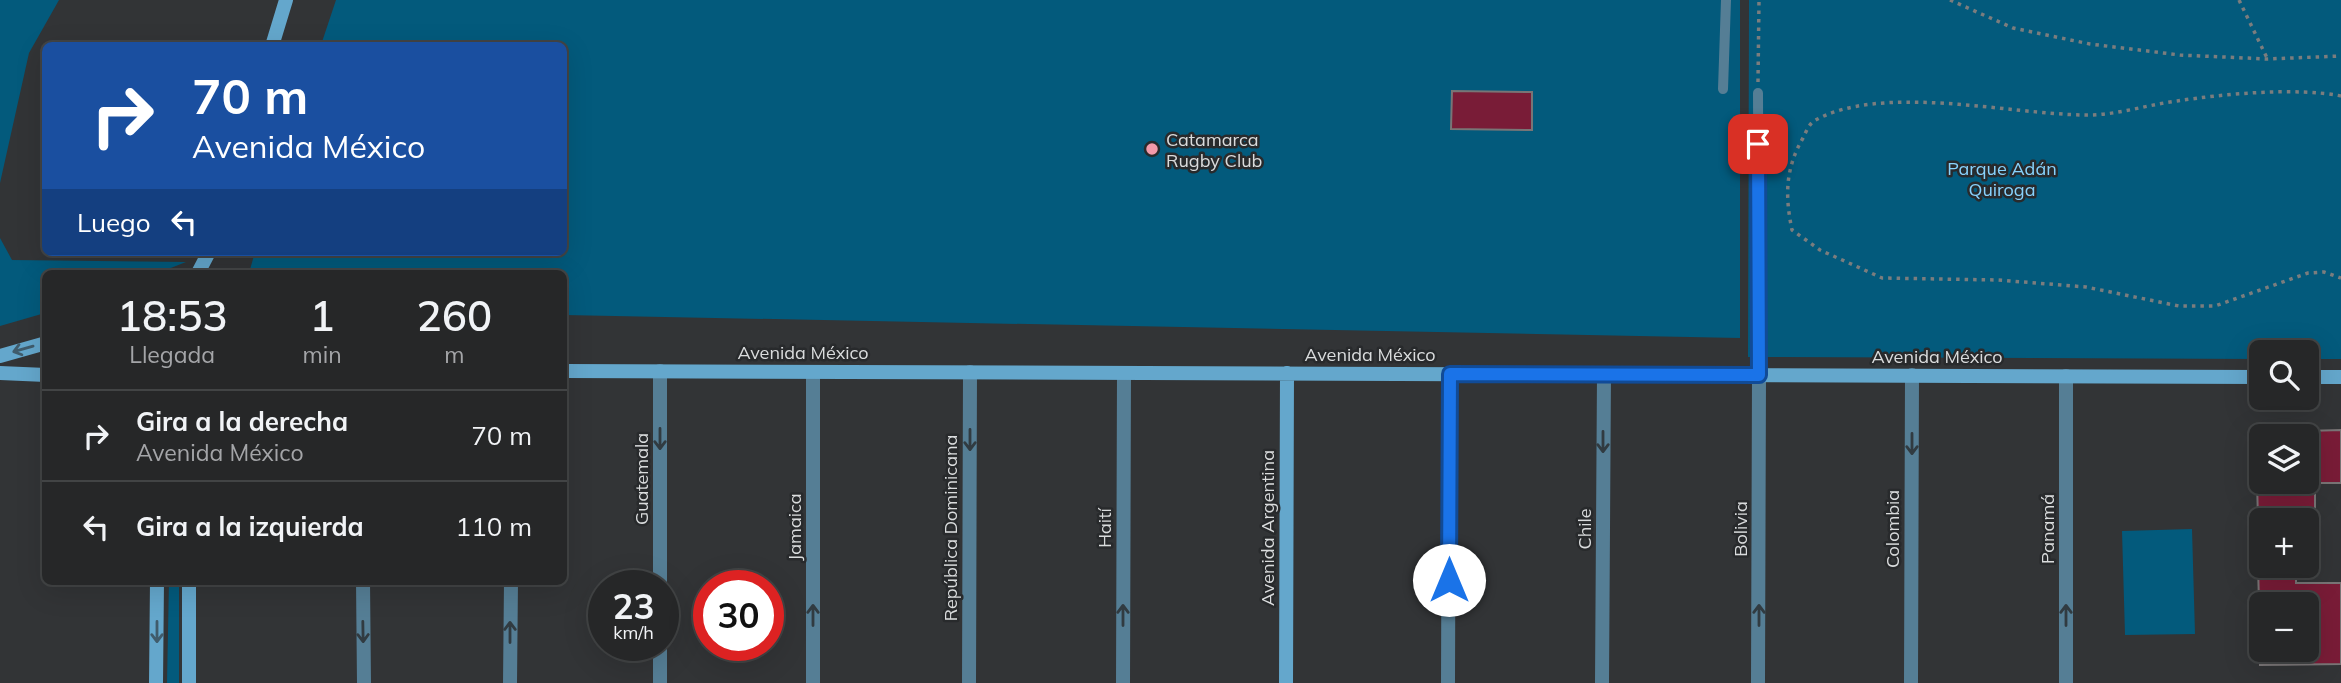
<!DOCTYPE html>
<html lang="es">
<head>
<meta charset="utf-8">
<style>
  :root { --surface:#262728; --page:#2e2f30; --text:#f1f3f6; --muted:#a4a5a8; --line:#424445 }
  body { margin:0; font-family:Mulish,sans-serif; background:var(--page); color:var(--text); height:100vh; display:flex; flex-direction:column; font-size:26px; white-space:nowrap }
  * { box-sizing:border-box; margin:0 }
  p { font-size:23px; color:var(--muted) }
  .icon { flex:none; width:38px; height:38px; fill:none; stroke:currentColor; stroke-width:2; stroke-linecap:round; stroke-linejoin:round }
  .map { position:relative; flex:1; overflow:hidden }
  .side { position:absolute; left:42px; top:270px; width:525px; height:315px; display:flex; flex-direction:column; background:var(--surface); border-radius:10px; box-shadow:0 7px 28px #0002,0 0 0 2px var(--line) }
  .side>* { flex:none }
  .guide { position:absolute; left:42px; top:42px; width:525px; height:214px; border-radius:10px; box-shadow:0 7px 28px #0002,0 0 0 2px var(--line); background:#1a4fa0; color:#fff; overflow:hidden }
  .tools { position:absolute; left:2249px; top:340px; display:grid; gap:14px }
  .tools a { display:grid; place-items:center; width:70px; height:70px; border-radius:10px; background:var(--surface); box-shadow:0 7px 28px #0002,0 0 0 2px var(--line); font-size:35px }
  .speed { position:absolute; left:588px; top:570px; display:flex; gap:14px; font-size:35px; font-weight:700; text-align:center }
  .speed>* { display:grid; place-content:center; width:91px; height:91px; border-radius:50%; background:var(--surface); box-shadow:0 7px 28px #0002,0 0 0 2px var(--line); line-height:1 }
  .speed small { font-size:18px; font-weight:400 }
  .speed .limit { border:10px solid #d22; background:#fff; color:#111 }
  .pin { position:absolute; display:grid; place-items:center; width:60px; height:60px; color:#fff; margin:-30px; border-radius:14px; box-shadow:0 4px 10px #0006 }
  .me { position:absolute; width:77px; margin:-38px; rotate:0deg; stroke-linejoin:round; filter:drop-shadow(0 0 5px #0008) }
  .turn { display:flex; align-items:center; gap:24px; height:147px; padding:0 35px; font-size:32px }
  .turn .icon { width:91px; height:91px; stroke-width:2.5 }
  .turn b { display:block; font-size:49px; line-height:60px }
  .then { display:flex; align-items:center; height:66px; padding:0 35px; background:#0003; gap:14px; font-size:26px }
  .eta { display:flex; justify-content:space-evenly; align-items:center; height:119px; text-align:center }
  .eta b { font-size:42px; font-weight:600; line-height:49px }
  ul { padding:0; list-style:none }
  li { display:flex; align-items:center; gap:21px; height:91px; padding:0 35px; border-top:2px solid var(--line) }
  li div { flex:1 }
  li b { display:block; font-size:26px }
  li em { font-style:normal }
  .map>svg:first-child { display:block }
</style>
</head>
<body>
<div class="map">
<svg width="2341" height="683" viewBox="0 0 2341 683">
  <rect width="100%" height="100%" fill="#323436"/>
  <path fill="#035a7c" d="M 0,0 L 59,0 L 29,53 L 0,183 Z
    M 336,0 L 1740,0 L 1740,338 L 564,315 L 564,273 L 249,273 L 255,252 L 564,252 L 564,46 L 321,45 Z
    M 1749,0 L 2341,0 L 2341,359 L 2307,359 L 2306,352 L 2261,352 L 2261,359 L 1748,357 Z
    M 0,238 L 12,260 L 186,262 L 158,273 L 46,273 L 45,313 L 0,326 Z
    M 2192,529 L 2195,634 L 2125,635 L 2122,531 Z
    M 169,581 L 179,581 L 179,683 L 167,683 Z"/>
  <path fill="#791c37" stroke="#797576" stroke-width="2" d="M 1452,91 L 1532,92 L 1532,130 L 1451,129 Z
    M 2341,430 L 2341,483 L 2315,483 L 2315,520 L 2258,520 L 2257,481 L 2306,481 L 2306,431 Z
    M 2258,565 L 2296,565 L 2296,583 L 2341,583 L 2341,664 L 2260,665 L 2260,649 L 2306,649 L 2306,604 L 2259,604 Z"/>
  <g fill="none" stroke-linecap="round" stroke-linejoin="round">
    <path stroke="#7b7d7e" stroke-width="3.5" stroke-dasharray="3.5 5" stroke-linecap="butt" d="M 1950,0 L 2013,28 L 2090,44 L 2180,55 L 2267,59 L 2341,56
      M 2239,0 L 2267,58
      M 1758,82 L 1759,0
      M 2341,96 C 2296,87 2223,94 2177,101 C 2145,105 2115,116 2083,115 C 2010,114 1879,83 1814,121 C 1809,124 1806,132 1803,138 C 1785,169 1785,196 1792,230 L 1820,250 L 1882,278 L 1998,280 L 2086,287 L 2179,306 L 2215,306 L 2308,273 L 2324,272 L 2341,278"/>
    <path stroke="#557e95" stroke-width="10" d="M 1723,89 L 1726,0
      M 1758,93 L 1759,375"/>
    <path stroke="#557e95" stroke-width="14" d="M 363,581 L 364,683
      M 660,586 L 660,371
      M 510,683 L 511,581
      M 660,683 L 660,646
      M 813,683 L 813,372
      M 969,683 L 970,372
      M 1123,683 L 1124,373
      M 1448,683 L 1449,374
      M 1602,683 L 1604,374
      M 1758,683 L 1759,375
      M 1911,683 L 1912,375
      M 2066,683 L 2066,376"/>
    <path stroke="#64a7cc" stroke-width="14" d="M 272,46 L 286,0
      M 198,273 L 209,252
      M 0,356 L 46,343
      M 564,371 L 2261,377
      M 0,373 L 46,375
      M 2306,377 L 2341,377
      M 156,683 L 157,581
      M 189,683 L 189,581
      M 1286,683 L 1287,373"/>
  </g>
  <defs><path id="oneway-shaft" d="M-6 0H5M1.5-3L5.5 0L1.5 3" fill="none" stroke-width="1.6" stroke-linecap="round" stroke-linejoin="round" transform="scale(1.75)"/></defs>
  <g stroke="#405c6c">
    <use href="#oneway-shaft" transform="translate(23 349) rotate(164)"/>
    <use href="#oneway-shaft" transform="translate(157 632) rotate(90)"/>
  </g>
  <g stroke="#313b41">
    <use href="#oneway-shaft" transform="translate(660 439) rotate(90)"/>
    <use href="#oneway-shaft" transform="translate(970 440) rotate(90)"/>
    <use href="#oneway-shaft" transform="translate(1603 442) rotate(90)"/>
    <use href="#oneway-shaft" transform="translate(1912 444) rotate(90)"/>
    <use href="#oneway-shaft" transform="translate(813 615) rotate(-90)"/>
    <use href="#oneway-shaft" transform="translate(1123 615) rotate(-90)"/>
    <use href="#oneway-shaft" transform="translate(1759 615) rotate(-90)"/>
    <use href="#oneway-shaft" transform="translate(2066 615) rotate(-90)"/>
    <use href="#oneway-shaft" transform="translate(363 632) rotate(89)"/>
    <use href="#oneway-shaft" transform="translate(510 632) rotate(-90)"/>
  </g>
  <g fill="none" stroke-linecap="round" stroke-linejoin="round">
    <g stroke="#114b97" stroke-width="18">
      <path id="route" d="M 1449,580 L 1450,374 L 1759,375 L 1758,144"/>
    </g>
    <use href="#route" stroke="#1a73e8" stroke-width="12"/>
  </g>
  <circle fill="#f39aaa" stroke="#282a2c" stroke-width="2.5" cx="1152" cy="149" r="7"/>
  <g text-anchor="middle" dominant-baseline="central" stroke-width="5" stroke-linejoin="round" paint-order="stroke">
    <g font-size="18" fill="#dadcdd" stroke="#282a2c" text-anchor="start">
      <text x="1166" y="139">Catamarca<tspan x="1166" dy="21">Rugby Club</tspan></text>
    </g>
    <g font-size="18" fill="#87d2fc" stroke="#282a2c">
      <text x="2002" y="168">Parque Adán<tspan x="2002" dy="21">Quiroga</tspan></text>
    </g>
    <g font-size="18" fill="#dadcdd" stroke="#282a2c">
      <text x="803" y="352">Avenida México</text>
      <text x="1370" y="354">Avenida México</text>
      <text x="1937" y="356">Avenida México</text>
      <text transform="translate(641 479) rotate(-90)">Guatemala</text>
      <text transform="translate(794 527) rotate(-90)">Jamaica</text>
      <text transform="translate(950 528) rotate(-90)">República Dominicana</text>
      <text transform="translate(1104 528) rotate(-90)">Haití</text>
      <text transform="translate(1267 528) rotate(-90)">Avenida Argentina</text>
      <text transform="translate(1584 529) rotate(-90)">Chile</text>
      <text transform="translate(1740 529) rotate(-90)">Bolivia</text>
      <text transform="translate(1892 529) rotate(-90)">Colombia</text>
      <text transform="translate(2047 529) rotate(-90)">Panamá</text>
    </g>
  </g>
</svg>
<div class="tools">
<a><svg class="icon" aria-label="search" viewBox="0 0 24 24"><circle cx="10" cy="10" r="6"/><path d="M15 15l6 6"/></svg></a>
<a><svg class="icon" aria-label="layers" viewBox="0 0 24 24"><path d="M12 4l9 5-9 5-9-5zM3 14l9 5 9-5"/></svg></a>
<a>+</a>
<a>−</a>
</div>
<div class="speed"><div>23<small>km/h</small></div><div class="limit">30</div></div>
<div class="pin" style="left:1758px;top:144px;background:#d93025"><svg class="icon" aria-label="arrive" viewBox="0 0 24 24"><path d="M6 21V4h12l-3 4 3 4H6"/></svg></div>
<svg class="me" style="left:1449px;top:580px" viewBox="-20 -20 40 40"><circle r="19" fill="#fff"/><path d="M0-13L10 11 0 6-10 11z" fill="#1a73e8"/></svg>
<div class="guide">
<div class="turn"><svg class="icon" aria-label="right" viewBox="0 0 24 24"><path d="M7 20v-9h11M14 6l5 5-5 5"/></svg><div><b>70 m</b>Avenida México</div></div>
<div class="then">Luego<svg class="icon" aria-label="left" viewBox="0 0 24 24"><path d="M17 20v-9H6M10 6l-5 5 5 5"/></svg></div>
</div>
<section class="side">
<div class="eta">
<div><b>18:53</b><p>Llegada</p></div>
<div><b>1</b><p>min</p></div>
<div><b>260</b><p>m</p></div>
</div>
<ul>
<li><svg class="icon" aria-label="right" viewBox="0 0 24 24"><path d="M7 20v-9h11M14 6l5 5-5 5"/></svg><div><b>Gira a la derecha</b><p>Avenida México</p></div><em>70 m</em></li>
<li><svg class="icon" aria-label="left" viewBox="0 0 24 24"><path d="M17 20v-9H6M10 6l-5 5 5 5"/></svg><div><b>Gira a la izquierda</b></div><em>110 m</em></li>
</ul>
</section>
</div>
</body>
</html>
